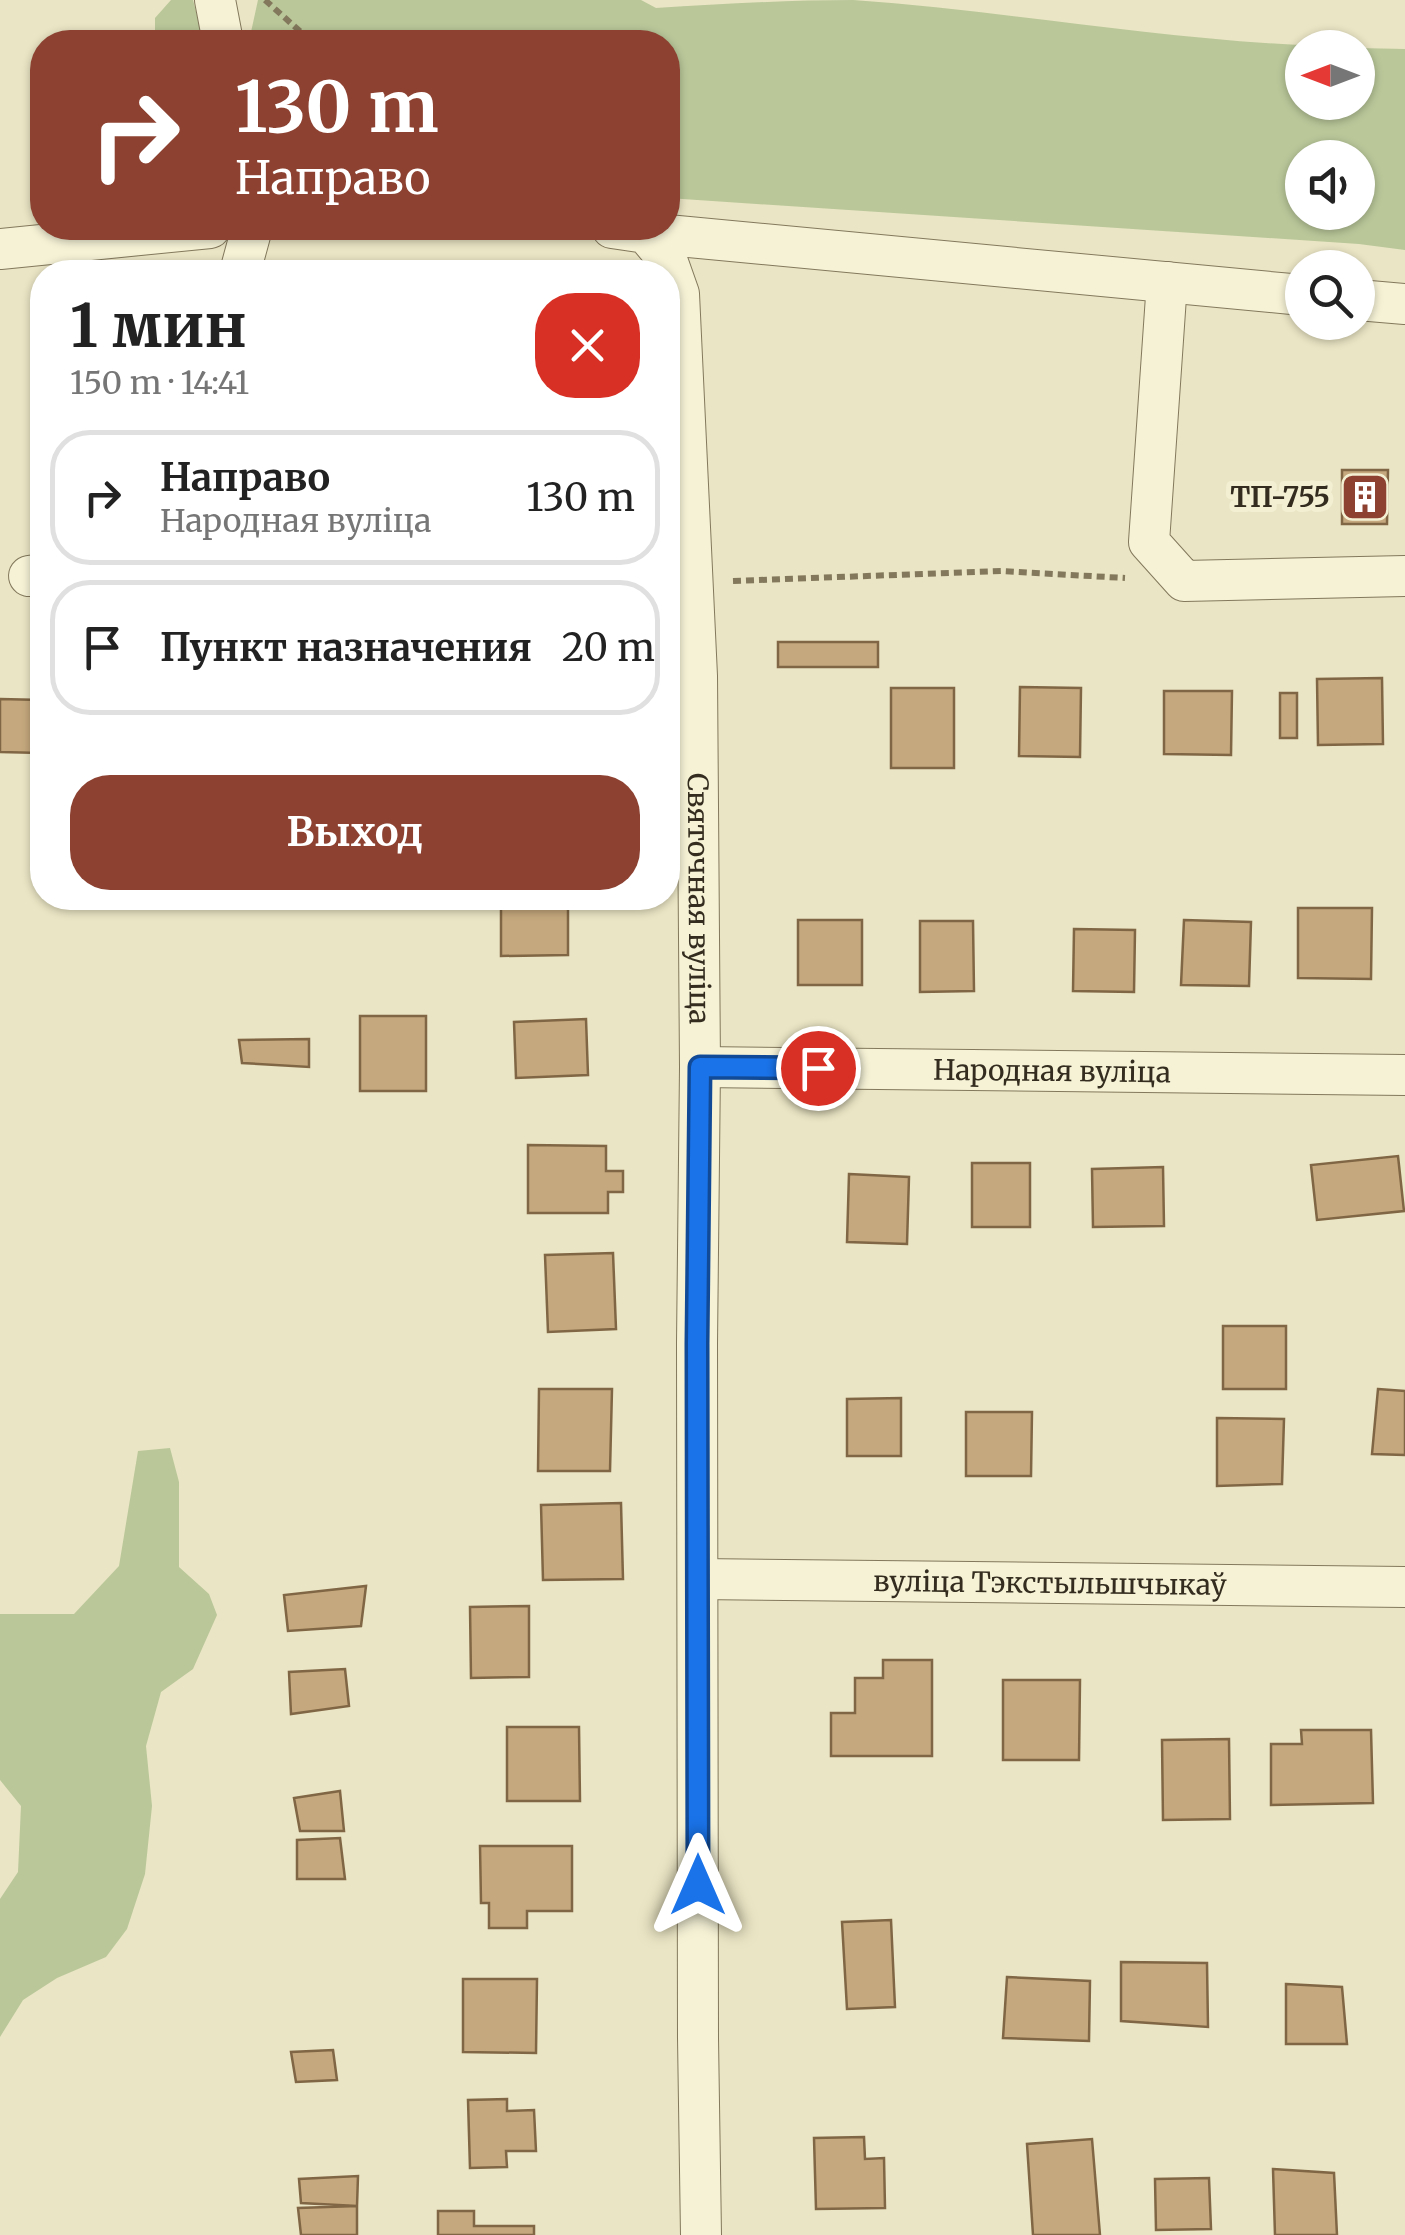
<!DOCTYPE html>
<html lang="ru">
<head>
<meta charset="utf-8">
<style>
  :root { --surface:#fff; --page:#f2f2f2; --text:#222; --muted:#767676; --line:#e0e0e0; --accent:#8c4131 }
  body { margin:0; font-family:Merriweather,serif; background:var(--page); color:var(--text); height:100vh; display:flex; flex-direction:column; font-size:38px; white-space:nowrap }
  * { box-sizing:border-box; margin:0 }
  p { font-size:32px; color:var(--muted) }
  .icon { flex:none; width:55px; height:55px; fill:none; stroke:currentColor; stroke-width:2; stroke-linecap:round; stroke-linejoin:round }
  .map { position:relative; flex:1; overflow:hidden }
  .side { position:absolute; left:30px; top:260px; width:650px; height:650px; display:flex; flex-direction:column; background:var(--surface); border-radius:40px; box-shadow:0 2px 8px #0004 }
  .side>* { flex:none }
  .banner { position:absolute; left:30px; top:30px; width:650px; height:210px; border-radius:40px; box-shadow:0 2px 8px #0004; background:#8c4131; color:#fff; overflow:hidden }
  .needle { width:65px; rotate:270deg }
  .controls { position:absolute; left:1285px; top:30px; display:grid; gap:20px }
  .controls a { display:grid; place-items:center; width:90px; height:90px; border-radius:50%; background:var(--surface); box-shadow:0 2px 8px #0004; font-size:50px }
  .pin { position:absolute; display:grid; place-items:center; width:85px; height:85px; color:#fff; margin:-42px; border:5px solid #fff; border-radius:50%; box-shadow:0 2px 10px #0007 }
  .me { position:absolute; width:110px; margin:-55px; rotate:0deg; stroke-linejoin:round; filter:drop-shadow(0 0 8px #0008) }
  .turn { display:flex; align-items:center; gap:35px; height:210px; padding:0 40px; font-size:45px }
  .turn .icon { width:130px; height:130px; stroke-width:2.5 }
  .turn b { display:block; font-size:70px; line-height:85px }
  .round { display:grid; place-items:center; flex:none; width:105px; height:105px; border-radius:40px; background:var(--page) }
  .summary { display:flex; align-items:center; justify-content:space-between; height:170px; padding:0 40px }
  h1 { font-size:60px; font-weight:700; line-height:75px }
  .cta { display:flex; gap:20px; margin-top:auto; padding:20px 40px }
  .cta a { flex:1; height:115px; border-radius:40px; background:var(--accent); color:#fff; font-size:40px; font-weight:700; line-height:115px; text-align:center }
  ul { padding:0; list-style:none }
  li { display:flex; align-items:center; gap:30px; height:135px; margin:0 20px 15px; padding:0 20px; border:5px solid var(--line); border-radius:40px }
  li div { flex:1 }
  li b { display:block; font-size:38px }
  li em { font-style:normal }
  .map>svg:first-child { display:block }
</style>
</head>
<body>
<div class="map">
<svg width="1405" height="2235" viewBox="0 0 1405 2235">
  <rect width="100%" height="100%" fill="#eae5c4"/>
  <path fill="#b9c799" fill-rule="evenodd" d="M 171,0 L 193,0 L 204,42 L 155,42 L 155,18 Z
    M 258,0 L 641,0 L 656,8 C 721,4 788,0 853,0 C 1020,12 1185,44 1353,47 L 1302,48 L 1302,102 L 1358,102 L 1358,48 L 1405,49 L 1405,250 L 1359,244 L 668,198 L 668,42 L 254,42 L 251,32 ZM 1302,158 L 1358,158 L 1358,212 L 1302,212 Z
    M 170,1448 L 179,1482 L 179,1567 L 209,1594 L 217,1615 L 193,1669 L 161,1692 L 146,1746 L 152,1806 L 145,1874 L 127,1929 L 106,1957 L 57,1978 L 23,2000 L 0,2037 L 0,1899 L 18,1872 L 21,1806 L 0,1780 L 0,1614 L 74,1614 L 119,1566 L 138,1451 Z"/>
  <path fill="#c5a87d" stroke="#806644" stroke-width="2.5" d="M 1342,470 L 1388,470 L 1387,524 L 1342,524 Z
    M 778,642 L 878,642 L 878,667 L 778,667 Z
    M 1382,678 L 1383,744 L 1318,745 L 1317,679 Z
    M 1020,687 L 1081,688 L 1080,757 L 1019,756 Z
    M 891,688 L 954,688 L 954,768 L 891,768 Z
    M 1164,691 L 1232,691 L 1231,755 L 1164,754 Z
    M 1280,693 L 1297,693 L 1297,738 L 1280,738 Z
    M 0,699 L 42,700 L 41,753 L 0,752 Z
    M 568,900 L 568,955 L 501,956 L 501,901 Z
    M 1298,908 L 1372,908 L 1371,979 L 1298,978 Z
    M 798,920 L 862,920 L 862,985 L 798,985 Z
    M 1184,920 L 1251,922 L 1249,986 L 1181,985 Z
    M 920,921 L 973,921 L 974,991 L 920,992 Z
    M 1074,929 L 1135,930 L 1134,992 L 1073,991 Z
    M 360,1016 L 426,1016 L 426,1091 L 360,1091 Z
    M 586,1019 L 588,1075 L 516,1078 L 514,1022 Z
    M 309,1039 L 309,1067 L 242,1063 L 239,1040 Z
    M 528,1145 L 606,1146 L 606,1171 L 623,1171 L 623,1192 L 608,1192 L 608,1213 L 528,1213 Z
    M 1398,1156 L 1404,1211 L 1317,1220 L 1311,1165 Z
    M 972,1163 L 1030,1163 L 1030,1227 L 972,1227 Z
    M 1163,1167 L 1164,1226 L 1093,1227 L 1092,1169 Z
    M 849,1174 L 909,1177 L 907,1244 L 847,1242 Z
    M 613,1253 L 616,1329 L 548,1332 L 545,1255 Z
    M 1223,1326 L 1286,1326 L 1286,1389 L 1223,1389 Z
    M 539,1389 L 612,1389 L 610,1471 L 538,1471 Z
    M 1378,1389 L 1405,1391 L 1405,1455 L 1372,1454 Z
    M 901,1398 L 901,1456 L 847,1456 L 847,1399 Z
    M 966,1412 L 1032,1412 L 1031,1476 L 966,1476 Z
    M 1217,1418 L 1284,1419 L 1282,1484 L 1217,1486 Z
    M 621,1503 L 623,1579 L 543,1580 L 541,1505 Z
    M 366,1586 L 361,1626 L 288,1631 L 284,1595 Z
    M 529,1606 L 529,1677 L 471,1678 L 470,1607 Z
    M 883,1660 L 932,1660 L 932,1756 L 831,1756 L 831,1713 L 855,1713 L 855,1678 L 883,1678 Z
    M 345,1669 L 349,1706 L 291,1714 L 289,1672 Z
    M 1003,1680 L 1080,1680 L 1079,1760 L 1003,1760 Z
    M 507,1727 L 579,1727 L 580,1801 L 507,1801 Z
    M 1301,1730 L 1371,1730 L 1373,1803 L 1271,1805 L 1271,1744 L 1302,1744 Z
    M 1229,1739 L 1230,1819 L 1163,1820 L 1162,1740 Z
    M 340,1791 L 344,1831 L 300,1831 L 294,1798 Z
    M 340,1838 L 345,1879 L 297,1879 L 297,1840 Z
    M 480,1846 L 572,1846 L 572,1911 L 527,1911 L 527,1928 L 489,1928 L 489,1903 L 481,1903 Z
    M 891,1920 L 895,2007 L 847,2009 L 842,1922 Z
    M 1121,1962 L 1207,1963 L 1208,2027 L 1121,2021 Z
    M 1007,1977 L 1090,1981 L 1089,2041 L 1003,2038 Z
    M 463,1979 L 537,1979 L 536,2053 L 463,2052 Z
    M 1286,1984 L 1342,1987 L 1347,2044 L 1286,2044 Z
    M 333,2050 L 337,2080 L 296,2082 L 291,2052 Z
    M 507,2099 L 507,2111 L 534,2110 L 536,2151 L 506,2151 L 507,2167 L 470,2168 L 468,2100 Z
    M 864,2137 L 865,2159 L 884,2158 L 885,2208 L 816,2209 L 814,2138 Z
    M 1092,2139 L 1100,2235 L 1033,2235 L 1027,2144 Z
    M 1273,2169 L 1334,2173 L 1337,2235 L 1275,2235 Z
    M 358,2176 L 357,2206 L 301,2203 L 299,2179 Z
    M 1209,2178 L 1211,2229 L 1156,2230 L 1155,2179 Z
    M 357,2206 L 357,2235 L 301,2235 L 298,2208 Z
    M 438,2211 L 474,2211 L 474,2226 L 534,2226 L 534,2235 L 438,2235 Z"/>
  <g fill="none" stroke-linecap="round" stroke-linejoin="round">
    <g stroke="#83785c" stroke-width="42">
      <g id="minor">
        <path d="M 215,0 L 223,42"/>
        <path id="s1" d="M 612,228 L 646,233 L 666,257 L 679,294 L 697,676 L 700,1067 L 697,1343 L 698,2038 L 701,2235"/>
        <path d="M 646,233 L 1302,295"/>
        <path d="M 0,249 L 210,228"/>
        <path d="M 240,272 L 252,228"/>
        <path d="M 1167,282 L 1149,542 L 1184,581 L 1405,576"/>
        <path d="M 1358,300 L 1405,304"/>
        <path d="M 29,576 L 42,574"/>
        <path id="s2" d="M 700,1067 L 1405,1075"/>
        <path id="s3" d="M 698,1579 L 1405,1587"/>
      </g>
    </g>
    <path stroke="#83785c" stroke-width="6" stroke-dasharray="8 5" stroke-linecap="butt" d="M 265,0 L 312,42
      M 733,581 L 1001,571 L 1125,578"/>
    <use href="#minor" stroke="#f5f2d6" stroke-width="40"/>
  </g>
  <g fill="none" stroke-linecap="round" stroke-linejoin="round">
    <g stroke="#114b97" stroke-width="25">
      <path id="route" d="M 698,1885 L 697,1344 L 700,1067 L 818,1068"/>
    </g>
    <use href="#route" stroke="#1a73e8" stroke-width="18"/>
  </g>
  <defs>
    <g id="building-square" transform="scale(2.5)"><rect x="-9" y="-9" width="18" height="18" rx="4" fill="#8c4131" stroke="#f2efd3"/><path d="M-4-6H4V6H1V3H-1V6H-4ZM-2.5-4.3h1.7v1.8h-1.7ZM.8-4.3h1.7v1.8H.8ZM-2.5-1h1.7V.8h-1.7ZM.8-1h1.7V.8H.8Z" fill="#fff"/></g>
  </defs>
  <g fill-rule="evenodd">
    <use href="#building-square" x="1365" y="497"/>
  </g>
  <g text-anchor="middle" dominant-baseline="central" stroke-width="10" stroke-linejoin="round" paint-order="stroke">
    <g font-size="28" font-weight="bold" fill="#342d1f" stroke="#f2efd3" text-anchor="end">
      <text x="1330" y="497">ТП-755</text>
    </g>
    <g font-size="28" fill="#342d1f" stroke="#f2efd3">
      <text stroke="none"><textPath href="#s1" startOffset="710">Святочная вуліца</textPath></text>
      <text stroke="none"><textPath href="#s2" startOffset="352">Народная вуліца</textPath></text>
      <text stroke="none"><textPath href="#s3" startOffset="352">вуліца Тэкстыльшчыкаў</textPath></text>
    </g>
  </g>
</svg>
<div class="controls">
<a><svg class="needle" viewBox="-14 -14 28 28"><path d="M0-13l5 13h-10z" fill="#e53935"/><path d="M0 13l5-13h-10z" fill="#767676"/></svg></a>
<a><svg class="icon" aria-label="sound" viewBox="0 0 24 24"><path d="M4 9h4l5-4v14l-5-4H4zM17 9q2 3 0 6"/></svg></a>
<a><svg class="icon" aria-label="search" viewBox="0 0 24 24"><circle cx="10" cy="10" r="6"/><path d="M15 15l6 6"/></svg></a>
</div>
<div class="pin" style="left:818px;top:1068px;background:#d93025"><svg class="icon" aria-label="arrive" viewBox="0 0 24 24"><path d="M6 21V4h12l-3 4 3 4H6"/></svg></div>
<svg class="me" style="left:698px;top:1885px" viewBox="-20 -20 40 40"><path d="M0-17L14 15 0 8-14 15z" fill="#1a73e8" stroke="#fff" stroke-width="4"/></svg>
<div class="banner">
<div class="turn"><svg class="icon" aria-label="right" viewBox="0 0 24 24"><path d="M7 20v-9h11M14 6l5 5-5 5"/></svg><div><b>130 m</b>Направо</div></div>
</div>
<section class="side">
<div class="summary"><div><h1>1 мин</h1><p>150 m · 14:41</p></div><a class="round" style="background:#d93025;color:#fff"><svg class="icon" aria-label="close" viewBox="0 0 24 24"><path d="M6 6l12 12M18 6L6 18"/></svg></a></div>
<ul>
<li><svg class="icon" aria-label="right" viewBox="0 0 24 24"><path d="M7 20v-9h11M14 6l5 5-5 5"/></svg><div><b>Направо</b><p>Народная вуліца</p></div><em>130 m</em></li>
<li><svg class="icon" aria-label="arrive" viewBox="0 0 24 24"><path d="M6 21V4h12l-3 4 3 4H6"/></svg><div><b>Пункт назначения</b></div><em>20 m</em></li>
</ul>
<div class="cta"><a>Выход</a></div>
</section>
</div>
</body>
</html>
